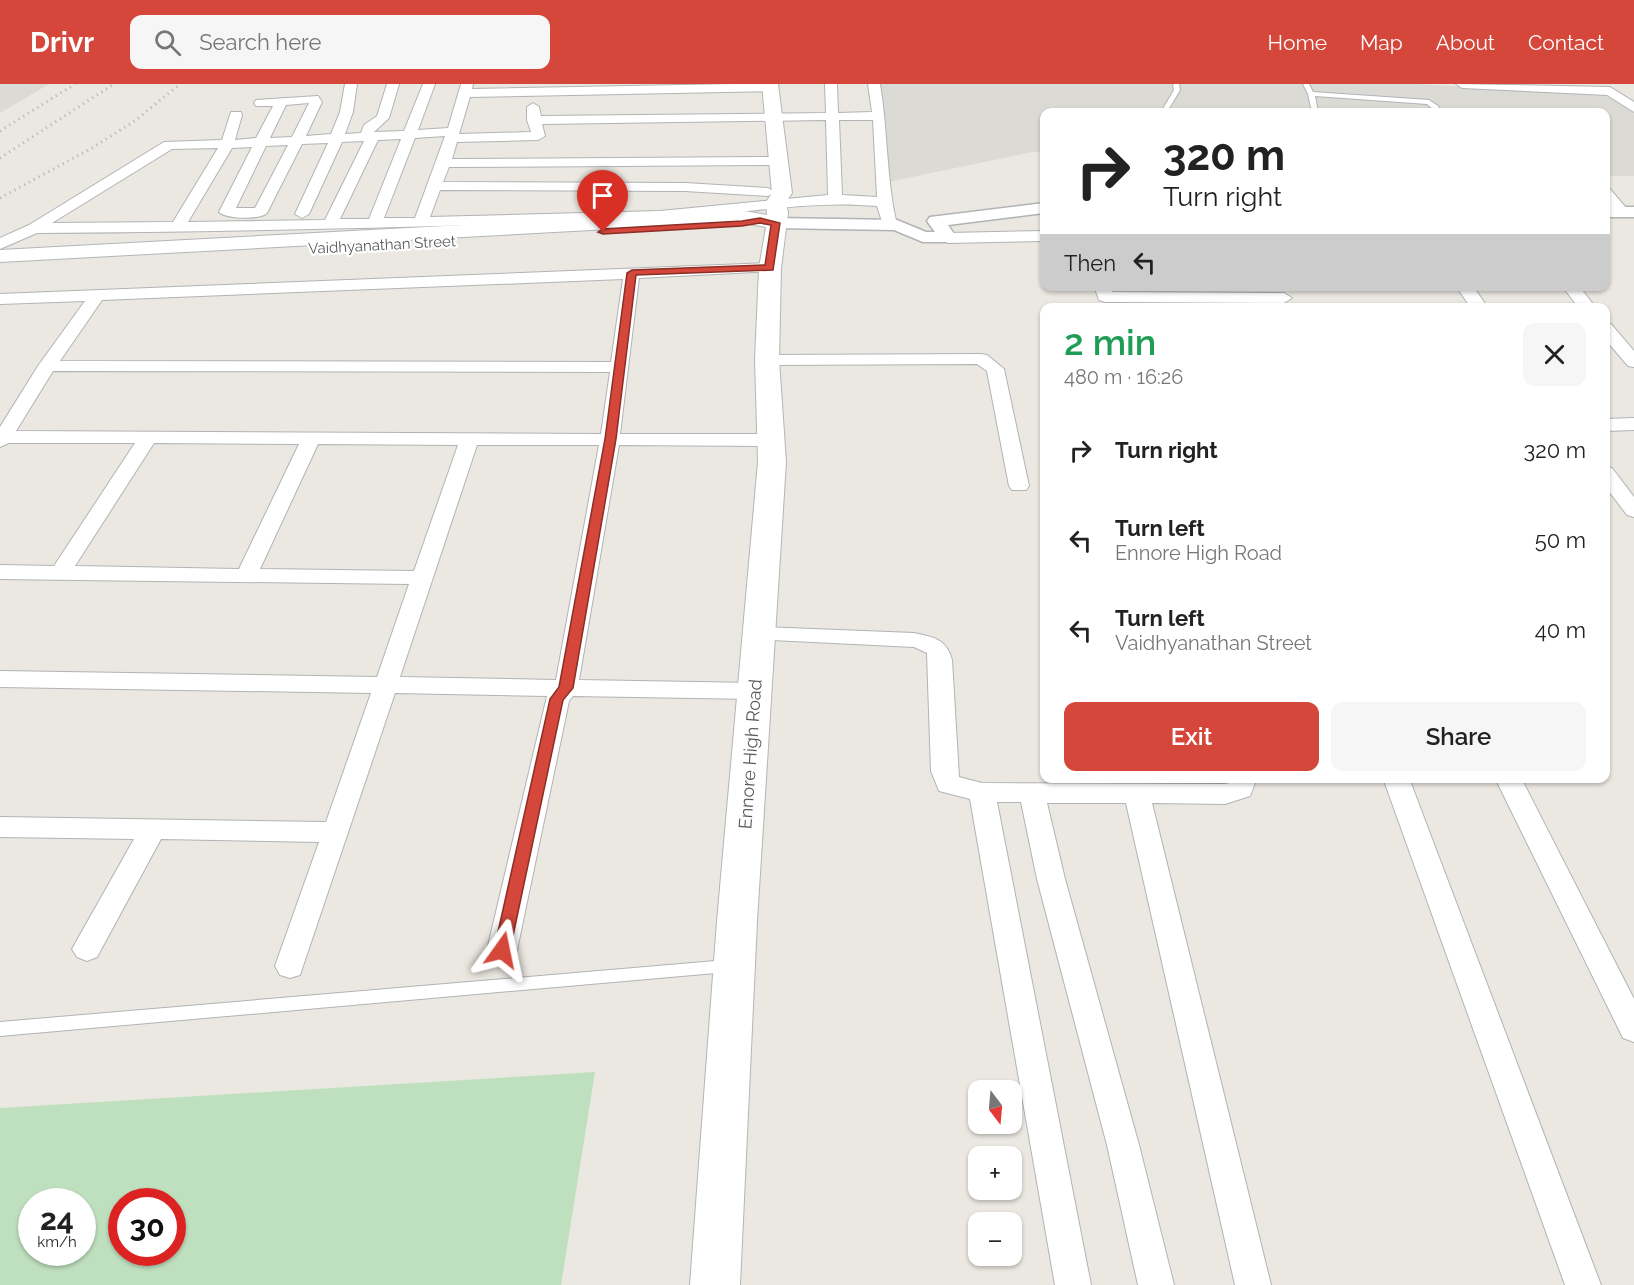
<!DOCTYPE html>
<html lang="en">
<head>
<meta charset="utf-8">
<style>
  :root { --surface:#fff; --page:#f6f6f6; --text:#222; --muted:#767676; --accent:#d5473b }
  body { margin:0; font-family:Raleway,sans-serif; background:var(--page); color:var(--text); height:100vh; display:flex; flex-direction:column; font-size:22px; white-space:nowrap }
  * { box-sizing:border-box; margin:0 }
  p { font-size:20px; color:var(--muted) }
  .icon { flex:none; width:33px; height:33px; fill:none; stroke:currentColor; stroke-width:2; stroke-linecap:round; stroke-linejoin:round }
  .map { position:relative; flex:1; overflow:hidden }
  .details { position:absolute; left:1040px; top:219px; width:570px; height:480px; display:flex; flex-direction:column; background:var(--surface); border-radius:12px; box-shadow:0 2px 4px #0004 }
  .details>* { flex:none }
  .banner { position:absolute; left:1040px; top:24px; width:570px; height:183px; border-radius:12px; box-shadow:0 2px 4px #0004; background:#fff; color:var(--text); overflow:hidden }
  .needle { width:39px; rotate:164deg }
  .controls { position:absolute; left:968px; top:996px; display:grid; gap:12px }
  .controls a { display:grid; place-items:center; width:54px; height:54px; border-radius:12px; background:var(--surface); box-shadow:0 2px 4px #0004; font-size:30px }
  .speed { position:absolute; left:18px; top:1104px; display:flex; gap:12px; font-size:30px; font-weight:700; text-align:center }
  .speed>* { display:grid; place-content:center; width:78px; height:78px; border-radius:50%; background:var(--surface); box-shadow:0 2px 4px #0004; line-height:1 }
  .speed small { font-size:15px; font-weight:400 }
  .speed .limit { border:9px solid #d22; background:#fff; color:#111 }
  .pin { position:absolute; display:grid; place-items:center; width:51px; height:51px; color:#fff; margin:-62px -26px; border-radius:50% 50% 50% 0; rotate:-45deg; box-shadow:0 0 6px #0007 }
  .pin .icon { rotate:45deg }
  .me { position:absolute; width:66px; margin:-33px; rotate:12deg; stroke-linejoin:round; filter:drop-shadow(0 0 4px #0008) }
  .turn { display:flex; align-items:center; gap:21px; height:126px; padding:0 24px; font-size:27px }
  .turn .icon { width:78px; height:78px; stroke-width:2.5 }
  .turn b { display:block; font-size:42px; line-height:51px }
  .then { display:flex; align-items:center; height:57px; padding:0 24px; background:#0003; gap:12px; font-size:22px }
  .round { display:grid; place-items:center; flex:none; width:63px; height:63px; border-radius:12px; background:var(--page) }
  .overview { display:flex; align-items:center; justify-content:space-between; height:102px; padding:0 24px }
  h1 { font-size:36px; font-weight:600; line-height:45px; color:#1e9e55 }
  .cta { display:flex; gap:12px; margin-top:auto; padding:12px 24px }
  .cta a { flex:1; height:69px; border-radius:12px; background:var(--accent); color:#fff; font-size:24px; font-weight:600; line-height:69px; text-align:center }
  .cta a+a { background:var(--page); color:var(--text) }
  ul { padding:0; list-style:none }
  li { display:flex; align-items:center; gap:18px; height:90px; padding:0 24px }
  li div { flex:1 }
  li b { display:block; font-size:22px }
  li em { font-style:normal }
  header { display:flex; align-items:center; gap:36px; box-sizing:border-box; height:84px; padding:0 30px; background:var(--accent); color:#fff }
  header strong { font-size:28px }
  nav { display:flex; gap:33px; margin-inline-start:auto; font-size:21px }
  .search { width:420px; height:54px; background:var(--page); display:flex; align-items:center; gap:15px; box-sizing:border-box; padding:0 21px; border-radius:12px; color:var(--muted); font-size:22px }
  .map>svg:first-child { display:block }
</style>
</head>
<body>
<header>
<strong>Drivr</strong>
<div class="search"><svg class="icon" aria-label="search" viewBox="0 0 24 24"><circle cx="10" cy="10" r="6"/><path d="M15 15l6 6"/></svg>Search here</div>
<nav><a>Home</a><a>Map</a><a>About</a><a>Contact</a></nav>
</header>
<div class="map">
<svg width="1634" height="1201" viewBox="0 0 1634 1201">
  <rect width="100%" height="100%" fill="#eae8e0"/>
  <path fill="#dcdad5" d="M 0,0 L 49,0 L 0,29 Z
    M 879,0 L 1416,0 L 1608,11 L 1634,29 L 1634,92 L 1605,92 L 1605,28 L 1044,28 L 1044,68 L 1032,68 L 888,98 Z"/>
  <path fill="#bfe0bf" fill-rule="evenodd" d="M 595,988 L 561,1201 L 0,1201 L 0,1024 ZM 32,1118 L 82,1118 L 82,1168 L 32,1168 ZM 122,1118 L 172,1118 L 172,1168 L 122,1168 Z"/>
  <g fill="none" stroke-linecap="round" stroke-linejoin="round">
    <g stroke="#b1b3b6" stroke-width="2">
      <path id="service" d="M 1173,0 L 1179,0 L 1180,6 L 1167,28 L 1161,28 L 1174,6 Z
        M 1303,0 L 1309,0 L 1313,8 L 1429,16 L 1438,22 L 1442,28 L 1436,28 L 1427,20 L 1315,12 L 1318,28 L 1312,28 L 1308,10 Z
        M 727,876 L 732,878 L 734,882 L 732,886 L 727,888 L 0,952 L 0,938 Z"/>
    </g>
    <g stroke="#b1b3b6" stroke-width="2">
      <path id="minor" d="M 345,0 L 357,0 L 353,28 L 345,50 L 361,49 L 364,41 L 377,32 L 387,0 L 399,0 L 389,34 L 374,48 L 404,47 L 423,0 L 435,0 L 418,46 L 448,44 L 461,0 L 473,0 L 472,5 L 735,0 L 774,0 L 777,3 L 771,7 L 470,13 L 459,50 L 531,48 L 527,36 L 527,23 L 533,19 L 539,23 L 541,32 L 826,29 L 825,0 L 837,0 L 838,29 L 872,28 L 868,0 L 880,0 C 888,47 886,95 897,141 L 894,144 L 884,144 L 877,122 C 802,115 728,133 652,136 C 447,142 242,148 37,149 L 0,165 L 0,154 L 29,141 L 164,58 L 222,56 L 231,28 L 241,28 L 242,31 L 235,56 L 256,54 L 273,22 L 256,22 L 254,19 L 256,16 L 318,12 L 322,18 L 306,52 L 331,50 L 340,28 ZM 309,19 L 292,53 L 270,54 L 286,21 ZM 826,36 L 828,111 L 660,127 L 430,133 L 440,106 L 685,107 L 768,112 L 775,108 L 768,104 L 685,99 L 443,98 L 449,83 L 779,81 L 786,77 L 779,73 L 452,75 L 457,58 L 538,56 L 545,52 L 542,40 ZM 839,36 L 873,36 L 877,113 L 842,111 ZM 445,52 L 415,134 L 384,134 L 415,54 ZM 401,55 L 369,135 L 340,135 L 378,56 ZM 364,57 L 325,136 L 188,138 L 232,64 L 252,63 L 219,128 C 226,135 260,136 267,129 L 302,60 L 328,59 L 295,130 L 302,134 L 309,130 L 342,58 ZM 288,61 L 255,124 L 236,124 L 266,62 ZM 218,64 L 173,138 L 52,139 L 172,65 Z
        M 1456,0 L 1610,3 L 1634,18 L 1634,28 L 1607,11 L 1462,4 Z
        M 1605,104 L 1610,105 L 1627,125 L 1629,128 L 1627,131 L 1617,131 L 1605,117 Z
        M 1044,147 L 1044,157 L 948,159 L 940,154 L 948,149 Z
        M 770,179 L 776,181 L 778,184 L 776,187 L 639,194 L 620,350 L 771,350 L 778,352 L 781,356 L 778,360 L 771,362 L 619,361 L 579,596 L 755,599 L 764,601 L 767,607 L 764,613 L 755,615 L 573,612 L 569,617 L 517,866 L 512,874 L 502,878 L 492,874 L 487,866 L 547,612 L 395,609 L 300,891 L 290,894 L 280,891 L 275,882 L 319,758 L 161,755 L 97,873 L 87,877 L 77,873 L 72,865 L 134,755 L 0,753 L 0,733 L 326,738 L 371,609 L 0,603 L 0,587 L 377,593 L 409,500 L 0,495 L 0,481 L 54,482 L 135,359 L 9,359 L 0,363 L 0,343 L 38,282 L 85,217 L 0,220 L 0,210 ZM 623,195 L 611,278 L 60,277 L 102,216 ZM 53,287 L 610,288 L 601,350 L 16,347 ZM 154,359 L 299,360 L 239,485 L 75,482 ZM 318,360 L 458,361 L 414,487 L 260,485 ZM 477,361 L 599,361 L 556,596 L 400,593 Z
        M 1094,202 L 1110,202 L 1112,208 L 1284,209 L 1292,214 L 1284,219 L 1105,218 L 1099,216 Z
        M 1456,202 L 1473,202 L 1488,224 L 1471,224 Z
        M 1562,202 L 1579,202 L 1596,224 L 1579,224 Z
        M 1605,239 L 1611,240 L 1634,267 L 1634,283 L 1628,282 L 1605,255 Z
        M 981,270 L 987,271 L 1004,285 L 1029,402 L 1026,406 L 1012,406 L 1009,402 L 987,287 L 977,280 L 767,281 L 761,280 L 758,276 L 761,272 L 767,271 Z
        M 1634,334 L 1634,346 L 1605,347 L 1605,335 Z
        M 1605,382 L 1612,384 L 1634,413 L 1634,433 L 1627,431 L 1605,402 Z
        M 759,543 L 914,549 C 933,553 947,555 952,576 L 959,693 L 982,699 L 1225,700 L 1230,699 L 1231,694 L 1257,694 L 1250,712 L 1225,720 L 1152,719 L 1271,1201 L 1235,1201 L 1126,719 L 1047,719 L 1065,795 L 1139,1061 L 1174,1201 L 1138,1201 L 1107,1061 L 1037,795 L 1021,718 L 997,718 L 1091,1201 L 1055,1201 L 970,715 L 939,707 L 931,687 L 927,569 L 914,563 L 751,555 L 747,550 L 751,545 Z
        M 1383,694 L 1409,694 L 1601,1201 L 1565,1201 Z
        M 1495,694 L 1521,694 L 1634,915 L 1634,958 L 1623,954 Z"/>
    </g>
    <g stroke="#b1b3b6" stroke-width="3">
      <path id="tertiary" d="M 1044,119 L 1044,129 L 948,141 L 957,154 L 954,158 L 923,158 L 894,146 L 775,144 L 769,143 L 766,139 L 769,135 L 775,134 L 897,136 L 926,148 L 935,148 L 927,137 L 930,133 Z
        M 1605,123 L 1634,123 L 1634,133 L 1605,133 Z"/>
    </g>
    <g stroke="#b2b5b9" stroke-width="2">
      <path id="secondary" d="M 762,0 L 778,0 L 792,109 L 786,118 L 788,129 L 781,184 L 779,276 L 786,378 L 757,837 L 740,1201 L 690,1201 L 717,837 L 758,378 L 755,276 L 759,184 L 766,143 L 739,138 L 0,178 L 0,166 L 739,126 L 767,131 L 766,118 L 772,109 Z"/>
    </g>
    <use href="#service" fill="#fff" fill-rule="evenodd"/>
    <use href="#minor" fill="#fff" fill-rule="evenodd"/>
    <use href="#tertiary" fill="#fff" fill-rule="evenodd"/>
    <use href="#secondary" fill="#fff" fill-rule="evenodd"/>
    <path stroke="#afb0b0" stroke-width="3" stroke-dasharray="1 4.5" stroke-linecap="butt" d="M 0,47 L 75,0
      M 0,74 L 114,0
      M 0,114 L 92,64 L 136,36 L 180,0"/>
  </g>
  <path fill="#d5473b" stroke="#8a2e26" stroke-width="1.5" d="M 760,134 L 780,139 L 773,186 L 636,191 L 616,355 L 573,604 L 563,616 L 510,866 L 508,870 L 502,872 L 496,870 L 494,866 L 550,615 L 559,603 L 605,355 L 627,189 L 632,186 L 765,181 L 771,141 L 760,139 L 742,142 L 603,150 L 598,148 L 603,145 L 742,137 Z"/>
  <g text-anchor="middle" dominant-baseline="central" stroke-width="4.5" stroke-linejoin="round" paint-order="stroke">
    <g font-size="15" fill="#595c5f" stroke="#fff">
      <text transform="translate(382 161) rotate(-3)">Vaidhyanathan Street</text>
    </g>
    <g font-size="18" fill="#595c5f" stroke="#fff">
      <text transform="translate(750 670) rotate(-86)">Ennore High Road</text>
    </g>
  </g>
</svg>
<div class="controls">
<a><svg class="needle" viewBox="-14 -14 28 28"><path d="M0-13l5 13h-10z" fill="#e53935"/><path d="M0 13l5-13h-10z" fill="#767676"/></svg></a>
<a>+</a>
<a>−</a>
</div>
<div class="speed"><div>24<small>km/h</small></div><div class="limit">30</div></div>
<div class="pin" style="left:603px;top:148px;background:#d93025"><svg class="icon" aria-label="arrive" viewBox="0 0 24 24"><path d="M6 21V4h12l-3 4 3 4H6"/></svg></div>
<svg class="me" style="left:502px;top:866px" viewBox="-20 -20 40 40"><path d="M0-17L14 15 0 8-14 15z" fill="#d5473b" stroke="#fff" stroke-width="4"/></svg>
<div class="banner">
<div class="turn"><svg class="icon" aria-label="right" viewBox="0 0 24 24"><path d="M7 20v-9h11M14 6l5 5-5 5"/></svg><div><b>320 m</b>Turn right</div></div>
<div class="then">Then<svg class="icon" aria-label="left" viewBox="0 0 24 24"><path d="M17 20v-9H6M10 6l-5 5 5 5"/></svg></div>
</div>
<section class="details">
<div class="overview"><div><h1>2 min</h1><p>480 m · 16:26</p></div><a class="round"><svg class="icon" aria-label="close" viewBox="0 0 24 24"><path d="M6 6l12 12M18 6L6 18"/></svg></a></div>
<ul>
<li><svg class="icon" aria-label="right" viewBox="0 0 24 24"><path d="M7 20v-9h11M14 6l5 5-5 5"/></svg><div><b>Turn right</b></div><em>320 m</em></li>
<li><svg class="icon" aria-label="left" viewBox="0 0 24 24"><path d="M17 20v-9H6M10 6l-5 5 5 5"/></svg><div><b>Turn left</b><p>Ennore High Road</p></div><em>50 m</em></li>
<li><svg class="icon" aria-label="left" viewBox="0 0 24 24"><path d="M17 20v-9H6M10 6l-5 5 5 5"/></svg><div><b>Turn left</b><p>Vaidhyanathan Street</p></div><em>40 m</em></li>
</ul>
<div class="cta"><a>Exit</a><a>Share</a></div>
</section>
</div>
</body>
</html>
